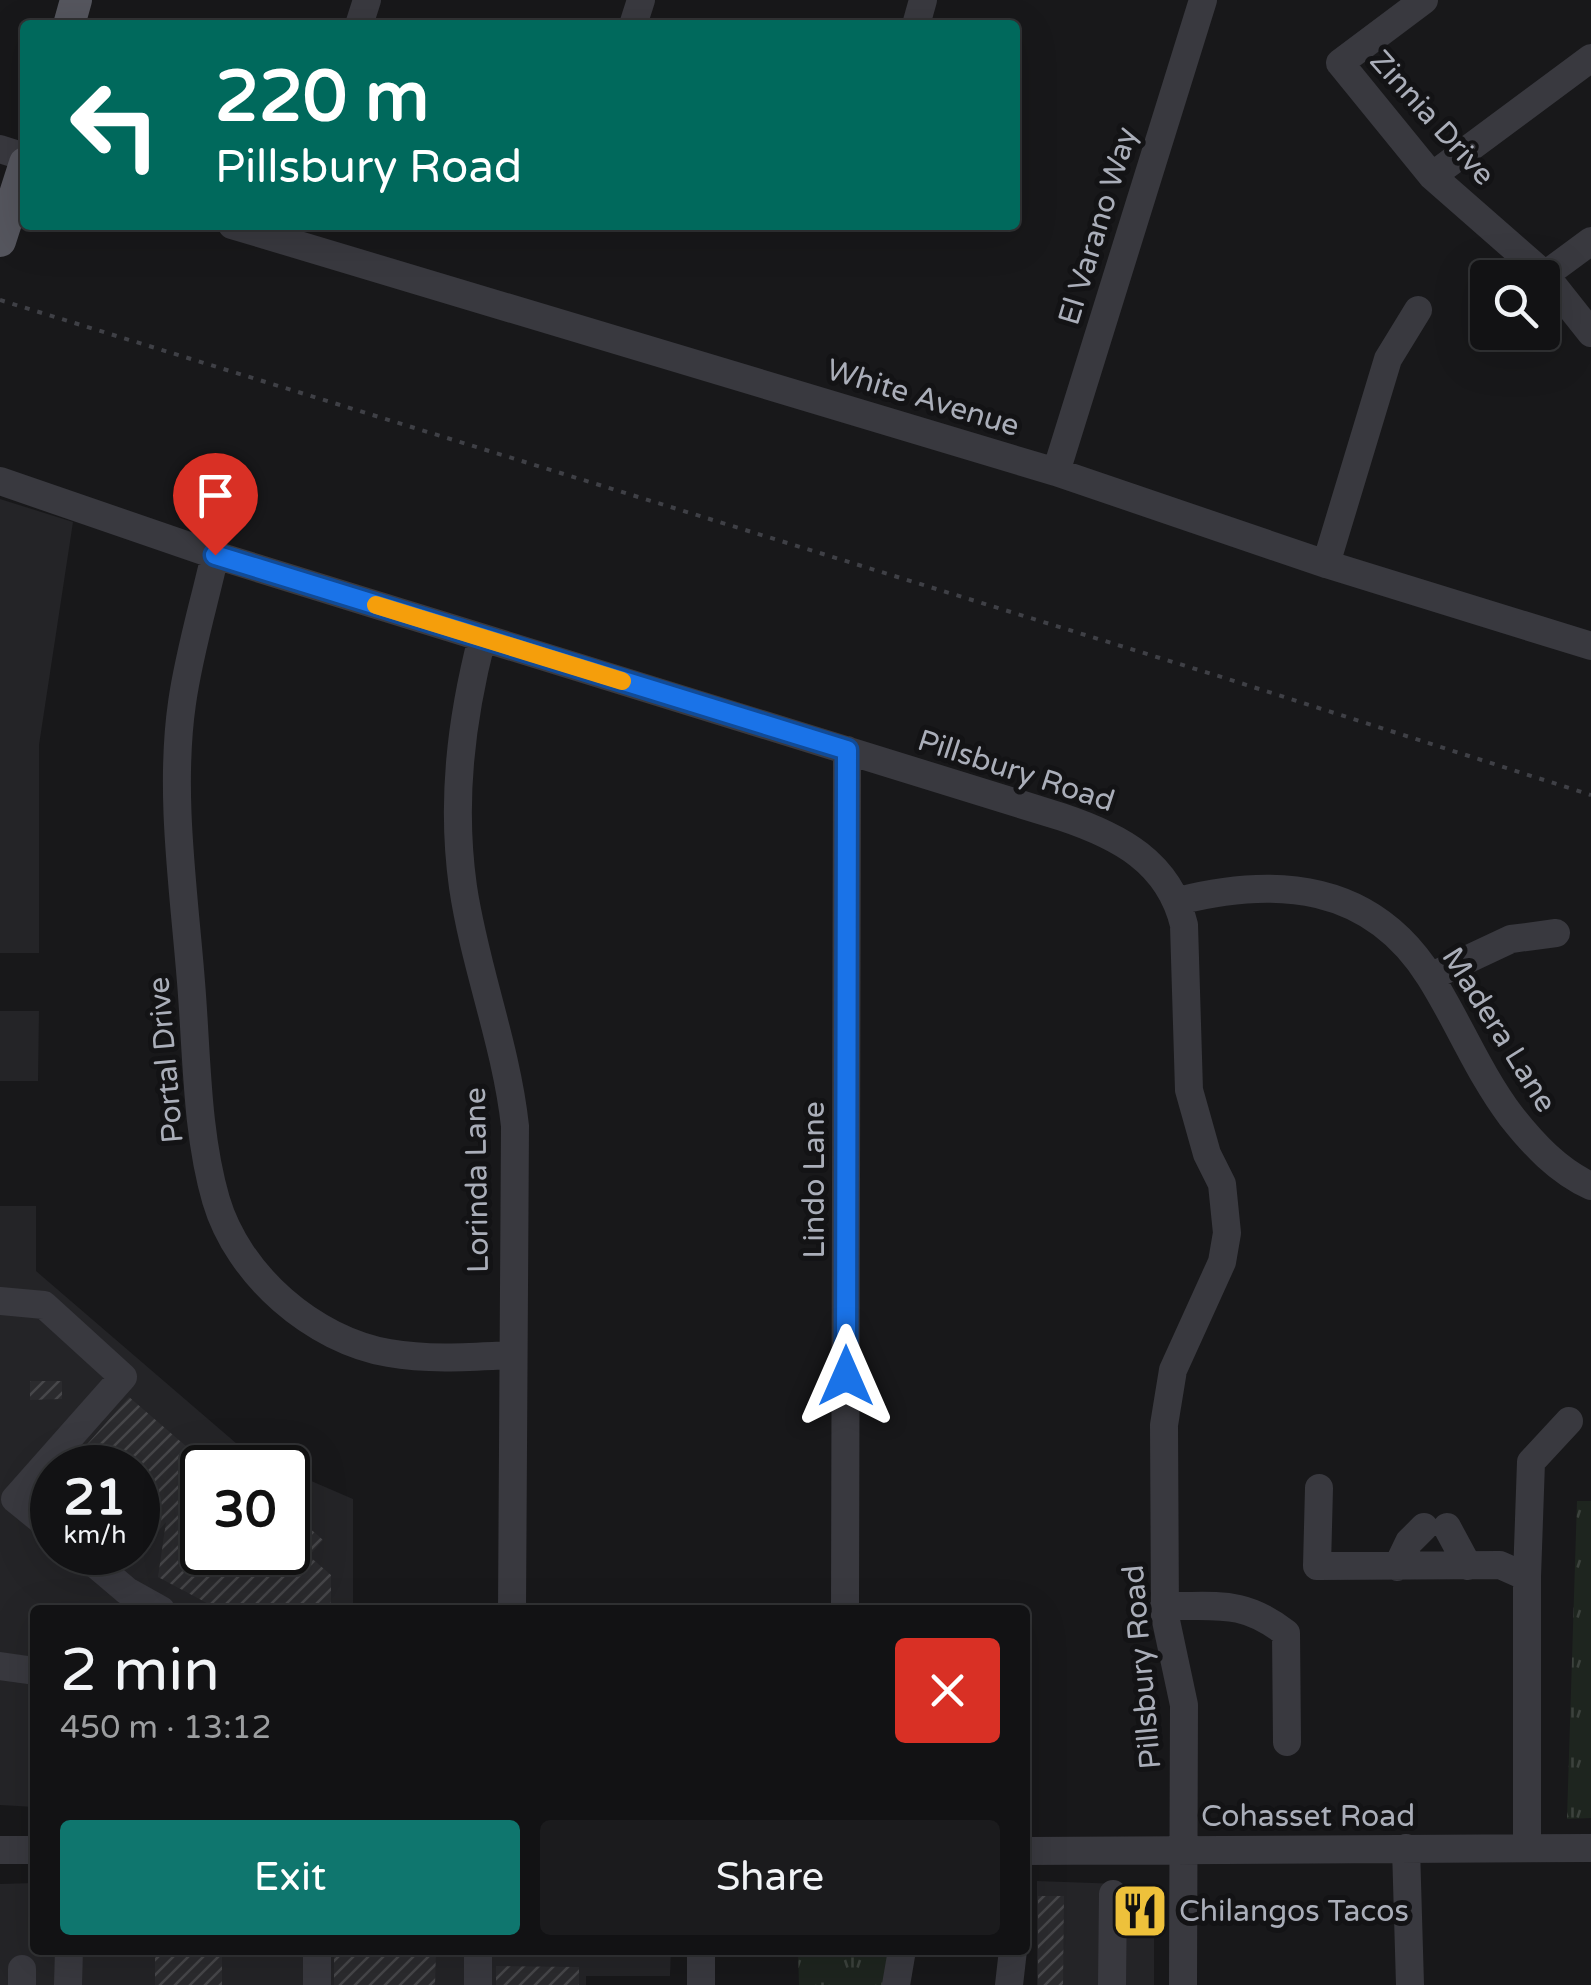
<!DOCTYPE html>
<html lang="en">
<head>
<meta charset="utf-8">
<style>
  :root { --surface:#121214; --page:#1b1b1d; --text:#f1f3f6; --muted:#9c9ea0; --line:#313234; --accent:#0f766e }
  body { margin:0; font-family:"Varela Round",sans-serif; background:var(--page); color:var(--text); height:100vh; display:flex; flex-direction:column; font-size:38px; white-space:nowrap }
  * { box-sizing:border-box; margin:0 }
  p { font-size:32px; color:var(--muted) }
  .icon { flex:none; width:55px; height:55px; fill:none; stroke:currentColor; stroke-width:2; stroke-linecap:round; stroke-linejoin:round }
  .map { position:relative; flex:1; overflow:hidden }
  .panel { position:absolute; left:30px; top:1605px; width:1000px; height:350px; display:flex; flex-direction:column; background:var(--surface); border-radius:10px; box-shadow:0 10px 40px #0002,0 0 0 2px var(--line) }
  .panel>* { flex:none }
  .banner { position:absolute; left:20px; top:20px; width:1000px; height:210px; border-radius:10px; box-shadow:0 10px 40px #0002,0 0 0 2px var(--line); background:#00695c; color:#fff; overflow:hidden }
  .buttons { position:absolute; left:1470px; top:260px; display:grid; gap:20px }
  .buttons a { display:grid; place-items:center; width:90px; height:90px; border-radius:10px; background:var(--surface); box-shadow:0 10px 40px #0002,0 0 0 2px var(--line); font-size:50px }
  .speed { position:absolute; left:30px; top:1445px; display:flex; gap:20px; font-size:50px; font-weight:700; text-align:center }
  .speed>* { display:grid; place-content:center; width:130px; height:130px; border-radius:50%; background:var(--surface); box-shadow:0 10px 40px #0002,0 0 0 2px var(--line); line-height:1 }
  .speed small { font-size:25px; font-weight:400 }
  .speed .limit { border:5px solid #111; border-radius:15px; background:#fff; color:#111 }
  .pin { position:absolute; display:grid; place-items:center; width:85px; height:85px; color:#fff; margin:-102px -42px; border-radius:50% 50% 50% 0; rotate:-45deg; box-shadow:0 0 10px #0007 }
  .pin .icon { rotate:45deg }
  .me { position:absolute; width:110px; margin:-55px; rotate:0deg; stroke-linejoin:round; filter:drop-shadow(0 0 8px #0008) }
  .turn { display:flex; align-items:center; gap:35px; height:210px; padding:0 30px; font-size:45px }
  .turn .icon { width:130px; height:130px; stroke-width:2.5 }
  .turn b { display:block; font-size:70px; line-height:85px }
  .round { display:grid; place-items:center; flex:none; width:105px; height:105px; border-radius:10px; background:var(--page) }
  .head { display:flex; align-items:center; justify-content:space-between; height:170px; padding:0 30px }
  h1 { font-size:60px; font-weight:600; line-height:75px }
  .primary-button { display:flex; gap:20px; margin-top:auto; padding:20px 30px }
  .primary-button a { flex:1; height:115px; border-radius:10px; background:var(--accent); color:#fff; font-size:40px; font-weight:600; line-height:115px; text-align:center }
  .primary-button a+a { background:var(--page); color:var(--text) }
  .map>svg:first-child { display:block }
</style>
</head>
<body>
<div class="map">
<svg width="1591" height="1985" viewBox="0 0 1591 1985">
  <defs>
    <pattern id="grass-tufts" width="24" height="20" patternUnits="userSpaceOnUse" patternTransform="scale(2.5)"><rect width="24" height="20" fill="#1e251f"/><path d="M3 7l-1-3M5 7V3M7 7l1-3M15 17l-1-3M17 17v-4M19 17l1-3" fill="none" stroke="#3c423d"/></pattern>
    <pattern id="building-hatch" width="6" height="6" patternUnits="userSpaceOnUse" patternTransform="scale(2.5)"><rect width="6" height="6" fill="#2b2b2e"/><path d="M-1 1l2-2M0 6l6-6M5 7l2-2" fill="none" stroke="#47474a"/></pattern>
  </defs>
  <rect width="100%" height="100%" fill="#18181a"/>
  <path fill="#242427" fill-rule="evenodd" d="M 0,499 L 73,522 L 39,745 L 39,953 L 0,953 Z
    M 0,1011 L 39,1011 L 38,1081 L 0,1081 Z
    M 0,1206 L 36,1206 L 36,1271 L 251,1456 L 279,1467 L 202,1468 L 202,1552 L 288,1552 L 288,1471 L 353,1499 L 353,1610 L 35,1610 L 35,1807 L 0,1805 ZM 52,1468 L 138,1468 L 138,1552 L 52,1552 Z
    M 1037,1881 L 1149,1885 L 1154,1896 L 1154,1985 L 1037,1985 Z
    M 35,1883 L 35,1950 L 671,1950 L 670,1976 L 586,1976 L 586,1985 L 0,1985 L 0,1884 Z"/>
  <path fill="url(#grass-tufts)" d="M 1577,1501 L 1591,1501 L 1591,1818 L 1567,1819 Z
    M 798,1950 L 889,1950 L 890,1985 L 799,1985 Z"/>
  <path fill="url(#building-hatch)" d="M 30,1381 L 62,1381 L 62,1399 L 30,1400 Z
    M 129,1397 L 202,1460 L 202,1552 L 288,1552 L 288,1509 L 323,1540 L 309,1556 L 331,1575 L 331,1610 L 220,1610 L 158,1577 L 166,1522 L 138,1555 L 138,1468 L 66,1468 Z
    M 1038,1896 L 1064,1896 L 1063,1985 L 1038,1985 Z
    M 155,1950 L 222,1950 L 222,1985 L 155,1985 Z
    M 334,1950 L 436,1951 L 435,1985 L 334,1985 Z
    M 496,1966 L 579,1967 L 579,1985 L 496,1985 Z"/>
  <g fill="none" stroke-linecap="round" stroke-linejoin="round">
    <path stroke="#3f4046" stroke-width="4" stroke-dasharray="5 8" stroke-linecap="butt" d="M 0,300 L 1228,679 L 1591,795"/>
    <path stroke="#39393f" stroke-width="28" d="M 1424,0 L 1340,63 L 1432,176 L 1545,275 L 1591,333
      M 359,25 L 367,0
      M 633,25 L 641,0
      M 916,25 L 923,0
      M 0,149 L 25,157
      M 1432,176 L 1591,58
      M 232,225 L 1056,472 L 1326,564 L 1591,646
      M 1545,275 L 1591,241
      M 1056,472 L 1203,0
      M 0,481 L 215,555 L 1062,817 C 1119,836 1169,862 1184,925 L 1189,1090 L 1207,1154 L 1222,1184 L 1227,1233 L 1222,1262 L 1173,1370 L 1164,1425 L 1165,1616 L 1184,1705 L 1183,1985
      M 215,555 C 204,604 189,653 182,703 C 169,793 184,892 191,982 C 197,1054 196,1131 216,1200 C 238,1275 313,1340 389,1353 C 428,1360 471,1357 510,1355
      M 1326,564 L 1388,359 L 1418,310
      M 482,638 C 461,720 451,802 463,887 C 475,968 506,1044 515,1126 L 512,1610
      M 1178,901 C 1276,876 1371,883 1430,977 C 1459,1023 1478,1072 1511,1116 C 1533,1144 1558,1171 1591,1186
      M 1430,977 L 1511,939 L 1556,933
      M 0,1301 L 44,1305 L 123,1377 L 15,1499 L 52,1529
      M 1319,1488 L 1317,1566 L 1500,1565 L 1527,1577 L 1527,1848
      M 1447,1527 L 1468,1566
      M 81,1552 L 127,1591 L 161,1610
      M 1397,1567 L 1409,1542 L 1424,1527
      M 1527,1577 L 1531,1462 L 1569,1421
      M 1164,1606 C 1217,1607 1242,1599 1286,1633 L 1287,1742
      M 845,1610 L 847,750
      M 0,1666 L 35,1671
      M 1406,1848 L 1410,1985
      M 0,1850 L 35,1850
      M 1025,1851 L 1591,1848
      M 22,1969 L 22,1985
      M 68,1985 L 69,1950
      M 317,1985 L 317,1950
      M 478,1985 L 478,1950
      M 701,1985 L 701,1950
      M 896,1985 L 902,1950
      M 1009,1985 L 1013,1950
      M 1112,1985 L 1113,1894"/>
    <path stroke="#55565e" stroke-width="32" d="M 69,25 L 76,0
      M 0,241 L 25,163"/>
  </g>
  <g fill="none" stroke-linecap="round" stroke-linejoin="round">
    <g stroke="#114b97" stroke-width="25">
      <path id="route" d="M 215,555 L 847,750 L 846,1376"/>
    </g>
    <use href="#route" stroke="#1a73e8" stroke-width="18"/>
    <path stroke="#f59e0b" stroke-width="18" d="M 376,605 L 622,681"/>
  </g>
  <defs>
    <g id="restaurant-square" transform="scale(2.875)"><rect x="-9" y="-9" width="18" height="18" rx="4" fill="#eec13b" stroke="#131315"/><path d="M-5-6h1v4h1v-4h1v4h1v-4h1v5L-1.5 .5V6h-2V.5L-5-1ZM5-6V6H3V1.5H1.5Q1.5-4 5-6Z" fill="#111"/></g>
  </defs>
  <g fill-rule="evenodd">
    <use href="#restaurant-square" x="1140" y="1911"/>
  </g>
  <g text-anchor="middle" dominant-baseline="central" stroke-width="10" stroke-linejoin="round" paint-order="stroke">
    <g font-size="30" fill="#aaaeb9" stroke="#131315">
      <text transform="translate(1432 118) rotate(48)">Zinnia Drive</text>
      <text transform="translate(1098 226) rotate(-73)">El Varano Way</text>
      <text transform="translate(923 398) rotate(17)">White Avenue</text>
      <text transform="translate(1016 771) rotate(18)">Pillsbury Road</text>
      <text transform="translate(1499 1030) rotate(58)">Madera Lane</text>
      <text transform="translate(166 1060) rotate(-95)">Portal Drive</text>
      <text transform="translate(477 1180) rotate(-91)">Lorinda Lane</text>
      <text transform="translate(814 1180) rotate(-90)">Lindo Lane</text>
      <text transform="translate(1142 1667) rotate(-95)">Pillsbury Road</text>
      <text x="1308" y="1816">Cohasset Road</text>
    </g>
    <g font-size="30" fill="#aaaeb9" stroke="#131315" text-anchor="start">
      <text x="1179" y="1911">Chilangos Tacos</text>
    </g>
  </g>
</svg>
<div class="buttons">
<a><svg class="icon" aria-label="search" viewBox="0 0 24 24"><circle cx="10" cy="10" r="6"/><path d="M15 15l6 6"/></svg></a>
</div>
<div class="speed"><div>21<small>km/h</small></div><div class="limit">30</div></div>
<div class="pin" style="left:215px;top:555px;background:#d93025"><svg class="icon" aria-label="arrive" viewBox="0 0 24 24"><path d="M6 21V4h12l-3 4 3 4H6"/></svg></div>
<svg class="me" style="left:846px;top:1376px" viewBox="-20 -20 40 40"><path d="M0-17L14 15 0 8-14 15z" fill="#1a73e8" stroke="#fff" stroke-width="4"/></svg>
<div class="banner">
<div class="turn"><svg class="icon" aria-label="left" viewBox="0 0 24 24"><path d="M17 20v-9H6M10 6l-5 5 5 5"/></svg><div><b>220 m</b>Pillsbury Road</div></div>
</div>
<section class="panel">
<div class="head"><div><h1>2 min</h1><p>450 m · 13:12</p></div><a class="round" style="background:#d93025;color:#fff"><svg class="icon" aria-label="close" viewBox="0 0 24 24"><path d="M6 6l12 12M18 6L6 18"/></svg></a></div>
<div class="primary-button"><a>Exit</a><a>Share</a></div>
</section>
</div>
</body>
</html>
